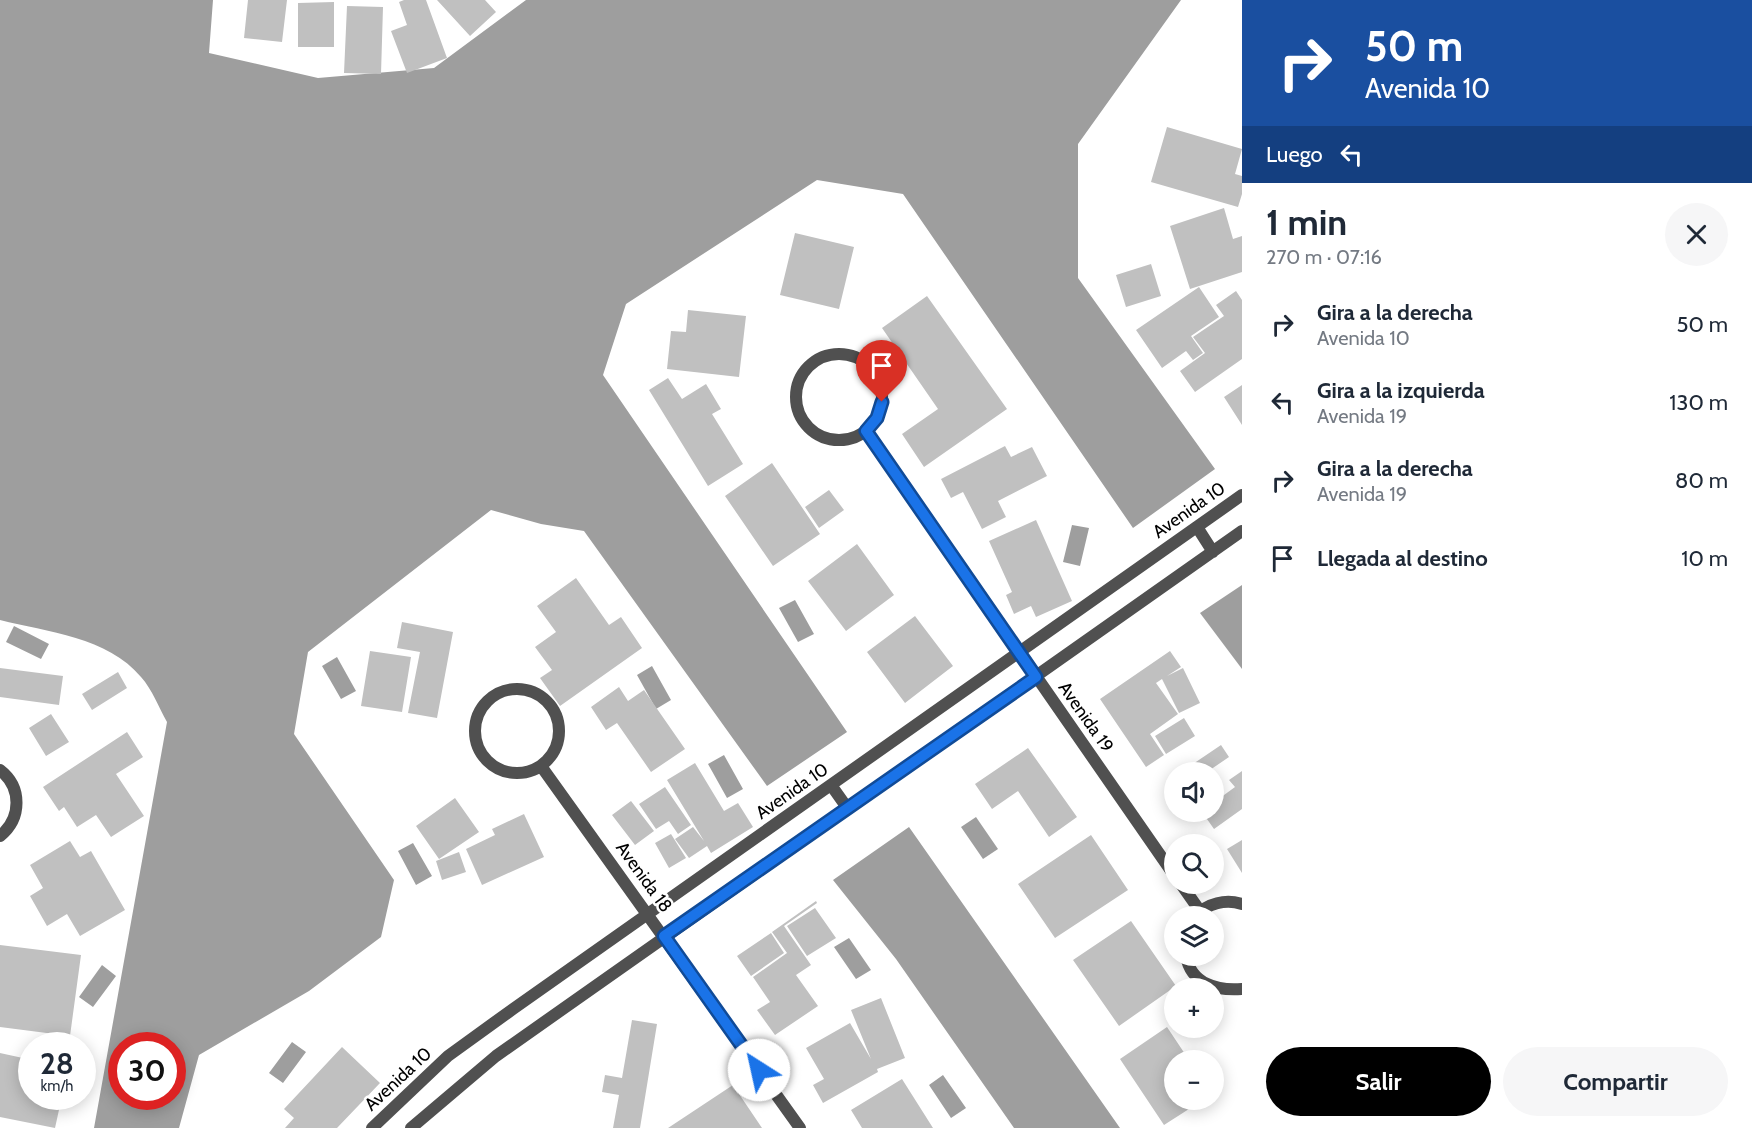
<!DOCTYPE html>
<html lang="es">
<head>
<meta charset="utf-8">
<style>
  :root { --surface:#fff; --page:#f6f6f7; --text:#1f2937; --muted:#747a83; --accent:#000 }
  body { margin:0; font-family:Cabin,sans-serif; background:var(--page); color:var(--text); height:100vh; display:flex; flex-direction:column; font-size:22px; white-space:nowrap }
  * { box-sizing:border-box; margin:0 }
  p { font-size:20px; color:var(--muted) }
  .icon { flex:none; width:33px; height:33px; fill:none; stroke:currentColor; stroke-width:2; stroke-linecap:round; stroke-linejoin:round }
  .map { position:relative; flex:1; overflow:hidden }
  .drawer { display:flex; flex-direction:column; background:var(--surface); width:510px }
  .drawer>* { flex:none }
  .top-card { background:#1a4fa0; color:#fff; overflow:hidden }
  .fabs { position:absolute; left:1164px; top:762px; display:grid; gap:12px }
  .fabs a { display:grid; place-items:center; width:60px; height:60px; border-radius:50%; background:var(--surface); box-shadow:0 3px 15px #0003; font-size:30px }
  .speed { position:absolute; left:18px; top:1032px; display:flex; gap:12px; font-size:30px; font-weight:700; text-align:center }
  .speed>* { display:grid; place-content:center; width:78px; height:78px; border-radius:50%; background:var(--surface); box-shadow:0 3px 15px #0003; line-height:1 }
  .speed small { font-size:15px; font-weight:400 }
  .speed .limit { border:9px solid #d22; background:#fff; color:#111 }
  .pin { position:absolute; display:grid; place-items:center; width:51px; height:51px; color:#fff; margin:-62px -26px; border-radius:50% 50% 50% 0; rotate:-45deg; box-shadow:0 0 6px #0007 }
  .pin .icon { rotate:45deg }
  .me { position:absolute; width:66px; margin:-33px; rotate:325deg; stroke-linejoin:round; filter:drop-shadow(0 0 4px #0008) }
  .turn { display:flex; align-items:center; gap:21px; height:126px; padding:0 24px; font-size:27px }
  .turn .icon { width:78px; height:78px; stroke-width:2.5 }
  .turn b { display:block; font-size:42px; line-height:51px }
  .then { display:flex; align-items:center; height:57px; padding:0 24px; background:#0003; gap:12px; font-size:22px }
  .round { display:grid; place-items:center; flex:none; width:63px; height:63px; border-radius:32px; background:var(--page) }
  .overview { display:flex; align-items:center; justify-content:space-between; height:102px; padding:0 24px }
  h1 { font-size:36px; font-weight:700; line-height:45px }
  .primary-button { display:flex; gap:12px; margin-top:auto; padding:12px 24px }
  .primary-button a { flex:1; height:69px; border-radius:36px; background:var(--accent); color:#fff; font-size:24px; font-weight:700; line-height:69px; text-align:center }
  .primary-button a+a { background:var(--page); color:var(--text) }
  ul { padding:0; list-style:none }
  li { display:flex; align-items:center; gap:18px; height:78px; padding:0 24px }
  li div { flex:1 }
  li b { display:block; font-size:22px }
  li em { font-style:normal }
  main { display:flex; flex:1; min-height:0 }
  .map>svg:first-child { display:block }
</style>
</head>
<body>
<main>
<div class="map">
<svg width="1242" height="1128" viewBox="0 0 1242 1128">
  <rect width="100%" height="100%" fill="#fff"/>
  <path fill="#9e9e9e" fill-rule="evenodd" d="M 0,0 L 213,0 L 209,53 L 318,78 L 434,68 L 526,0 L 1181,0 L 1078,144 L 1078,278 L 1215,469 L 1133,528 L 903,194 L 817,180 L 626,304 L 603,375 L 847,732 L 767,786 L 584,531 L 541,524 L 491,510 L 308,652 L 294,734 L 394,880 L 381,937 L 309,991 L 199,1055 L 179,1128 L 94,1128 L 167,722 C 159,708 152,689 141,677 C 108,637 47,632 0,620 ZM 122,1046 L 172,1046 L 172,1096 L 122,1096 Z
    M 1072,525 L 1089,528 L 1080,566 L 1063,562 Z
    M 1242,585 L 1242,669 L 1200,613 Z
    M 795,600 L 814,634 L 798,642 L 779,608 Z
    M 14,626 L 49,644 L 41,659 L 6,642 Z
    M 337,657 L 356,691 L 341,699 L 322,666 Z
    M 652,666 L 671,700 L 656,709 L 637,675 Z
    M 724,755 L 743,789 L 727,798 L 708,764 Z
    M 976,817 L 998,849 L 983,859 L 961,827 Z
    M 909,827 L 1120,1128 L 1014,1128 L 896,959 L 833,880 Z
    M 413,843 L 432,876 L 416,885 L 398,851 Z
    M 849,938 L 871,970 L 856,979 L 834,947 Z
    M 102,965 L 116,976 L 93,1007 L 79,997 Z
    M 292,1042 L 306,1052 L 283,1083 L 269,1073 Z
    M 943,1075 L 966,1108 L 951,1118 L 929,1085 Z"/>
  <path fill="#c0c0c0" d="M 248,0 L 287,0 L 282,42 L 244,38 Z
    M 404,0 L 426,0 L 447,58 L 407,73 L 391,31 L 407,25 L 399,2 Z
    M 437,0 L 485,0 L 496,12 L 470,36 Z
    M 334,2 L 334,47 L 298,47 L 298,3 Z
    M 347,6 L 383,7 L 381,74 L 344,73 Z
    M 1167,127 L 1242,149 L 1235,174 L 1242,176 L 1242,194 L 1238,207 L 1151,182 Z
    M 1224,208 L 1233,239 L 1242,236 L 1242,272 L 1190,289 L 1170,226 Z
    M 795,233 L 854,247 L 839,309 L 780,295 Z
    M 1151,264 L 1161,296 L 1126,307 L 1116,275 Z
    M 1199,287 L 1219,317 L 1191,336 L 1203,353 L 1193,360 L 1186,351 L 1162,368 L 1136,330 Z
    M 1236,291 L 1242,300 L 1242,359 L 1195,392 L 1180,371 L 1205,353 L 1193,337 L 1224,316 L 1216,305 Z
    M 927,296 L 1007,409 L 924,467 L 902,434 L 938,409 L 882,328 Z
    M 688,310 L 746,316 L 739,377 L 667,369 L 671,331 L 686,332 Z
    M 668,378 L 682,399 L 706,384 L 721,409 L 712,414 L 743,464 L 708,486 L 649,390 Z
    M 1242,385 L 1242,425 L 1224,397 Z
    M 1005,446 L 1011,457 L 1032,447 L 1047,476 L 998,501 L 1006,517 L 982,529 L 963,492 L 951,498 L 941,479 Z
    M 772,463 L 820,534 L 773,566 L 725,496 Z
    M 829,490 L 844,510 L 819,528 L 805,507 Z
    M 1036,520 L 1072,601 L 1036,617 L 1031,606 L 1014,614 L 1006,595 L 1012,592 L 989,541 Z
    M 857,544 L 894,595 L 846,631 L 808,581 Z
    M 576,578 L 609,625 L 621,617 L 642,648 L 560,706 L 540,678 L 552,670 L 535,647 L 556,632 L 537,606 Z
    M 915,616 L 953,666 L 905,703 L 867,652 Z
    M 402,622 L 453,632 L 437,718 L 408,713 L 420,652 L 397,648 Z
    M 370,651 L 411,657 L 402,712 L 361,706 Z
    M 1170,651 L 1181,667 L 1167,676 L 1183,668 L 1200,703 L 1179,713 L 1162,679 L 1156,683 L 1178,714 L 1150,734 L 1164,755 L 1146,767 L 1100,699 Z
    M 0,668 L 63,676 L 59,705 L 0,697 Z
    M 118,672 L 127,688 L 92,710 L 82,694 Z
    M 619,687 L 628,701 L 644,690 L 685,749 L 651,772 L 617,723 L 606,730 L 591,707 Z
    M 51,714 L 69,742 L 46,756 L 29,728 Z
    M 1184,718 L 1195,736 L 1166,754 L 1155,736 Z
    M 127,732 L 143,757 L 116,774 L 144,816 L 111,837 L 96,815 L 77,827 L 64,807 L 59,811 L 43,787 Z
    M 1221,745 L 1229,757 L 1207,772 L 1195,772 L 1190,766 Z
    M 1028,748 L 1077,817 L 1049,837 L 1018,791 L 992,809 L 975,784 Z
    M 695,763 L 724,811 L 738,803 L 753,827 L 711,853 L 707,846 L 689,858 L 675,839 L 693,827 L 704,841 L 667,780 Z
    M 1242,771 L 1242,809 L 1214,829 L 1202,812 L 1214,812 L 1214,788 L 1220,798 L 1235,787 L 1229,780 Z
    M 665,787 L 691,825 L 678,834 L 669,821 L 656,829 L 639,804 Z
    M 455,798 L 479,832 L 439,859 L 416,826 Z
    M 631,801 L 654,831 L 635,845 L 612,815 Z
    M 524,814 L 544,857 L 482,885 L 466,849 L 495,835 L 492,829 Z
    M 671,834 L 686,858 L 669,868 L 655,843 Z
    M 1091,835 L 1128,890 L 1055,938 L 1018,884 Z
    M 1242,840 L 1242,873 L 1227,849 Z
    M 70,841 L 80,857 L 91,851 L 125,910 L 80,936 L 67,914 L 47,926 L 30,896 L 43,888 L 30,865 Z
    M 459,852 L 466,872 L 442,880 L 436,861 Z
    M 816,901 L 817,903 L 784,926 L 811,965 L 796,975 L 818,1006 L 775,1035 L 757,1010 L 770,1002 L 753,977 L 787,953 L 772,932 Z
    M 815,908 L 836,938 L 807,956 L 787,926 Z
    M 1131,921 L 1176,986 L 1119,1026 L 1073,960 Z
    M 771,933 L 784,953 L 751,976 L 737,956 Z
    M 0,945 L 81,955 L 70,1036 L 0,1027 Z
    M 881,998 L 905,1058 L 877,1069 L 878,1072 L 823,1103 L 813,1085 L 824,1079 L 806,1048 L 850,1023 L 871,1059 L 851,1010 Z
    M 632,1020 L 657,1024 L 640,1128 L 613,1128 L 619,1095 L 602,1092 L 605,1075 L 622,1078 Z
    M 1167,1027 L 1189,1060 L 1174,1060 L 1174,1100 L 1203,1100 L 1164,1125 L 1120,1059 Z
    M 342,1047 L 380,1083 L 337,1128 L 285,1128 L 294,1118 L 284,1109 Z
    M 0,1053 L 32,1060 L 32,1096 L 62,1096 L 55,1128 L 0,1117 Z
    M 902,1079 L 933,1128 L 862,1128 L 851,1110 Z
    M 733,1085 L 762,1128 L 668,1128 Z"/>
  <g fill="none" stroke-linecap="round" stroke-linejoin="round">
    <path stroke="#505050" stroke-width="12" d="M796 397a43 43 0 1 1 86 0a43 43 0 1 1-86 0Z
      M 866,431 L 1174,875
      M 1197,527 L 1213,552
      M475 731a42 42 0 1 1 84 0a42 42 0 1 1-84 0Z
      M 541,766 L 800,1128
      M 0,770 C 22,787 22,818 0,836
      M 831,785 L 848,809
      M 1181,884 L 1200,911
      M 1196,916 C 1207,903 1226,899 1242,904
      M 1186,956 C 1191,984 1217,991 1242,989
      M 372,1128 L 448,1056 L 513,1009 L 1242,495
      M 411,1128 L 496,1056 L 1242,531"/>
  </g>
  <g fill="none" stroke-linecap="round" stroke-linejoin="round">
    <g stroke="#114b97" stroke-width="15">
      <path id="route" d="M 759,1070 L 664,936 L 1036,677 L 866,431 L 877,418 L 882,402"/>
    </g>
    <use href="#route" stroke="#1a73e8" stroke-width="10"/>
  </g>
  <g text-anchor="middle" dominant-baseline="central" stroke-width="5" stroke-linejoin="round" paint-order="stroke">
    <g font-size="18" fill="#000" stroke="#fff">
      <text transform="translate(1189 510) rotate(-35)">Avenida 10</text>
      <text transform="translate(1086 717) rotate(55)">Avenida 19</text>
      <text transform="translate(792 791) rotate(-35)">Avenida 10</text>
      <text transform="translate(644 877) rotate(54)">Avenida 18</text>
      <text transform="translate(398 1079) rotate(-43)">Avenida 10</text>
    </g>
  </g>
</svg>
<div class="fabs">
<a><svg class="icon" aria-label="sound" viewBox="0 0 24 24"><path d="M4 9h4l5-4v14l-5-4H4zM17 9q2 3 0 6"/></svg></a>
<a><svg class="icon" aria-label="search" viewBox="0 0 24 24"><circle cx="10" cy="10" r="6"/><path d="M15 15l6 6"/></svg></a>
<a><svg class="icon" aria-label="layers" viewBox="0 0 24 24"><path d="M12 4l9 5-9 5-9-5zM3 14l9 5 9-5"/></svg></a>
<a>+</a>
<a>−</a>
</div>
<div class="speed"><div>28<small>km/h</small></div><div class="limit">30</div></div>
<div class="pin" style="left:882px;top:402px;background:#d93025"><svg class="icon" aria-label="arrive" viewBox="0 0 24 24"><path d="M6 21V4h12l-3 4 3 4H6"/></svg></div>
<svg class="me" style="left:759px;top:1070px" viewBox="-20 -20 40 40"><circle r="19" fill="#fff"/><path d="M0-13L10 11 0 6-10 11z" fill="#1a73e8"/></svg>
</div>
<section class="drawer">
<div class="top-card">
<div class="turn"><svg class="icon" aria-label="right" viewBox="0 0 24 24"><path d="M7 20v-9h11M14 6l5 5-5 5"/></svg><div><b>50 m</b>Avenida 10</div></div>
<div class="then">Luego<svg class="icon" aria-label="left" viewBox="0 0 24 24"><path d="M17 20v-9H6M10 6l-5 5 5 5"/></svg></div>
</div>
<div class="overview"><div><h1>1 min</h1><p>270 m · 07:16</p></div><a class="round"><svg class="icon" aria-label="close" viewBox="0 0 24 24"><path d="M6 6l12 12M18 6L6 18"/></svg></a></div>
<ul>
<li><svg class="icon" aria-label="right" viewBox="0 0 24 24"><path d="M7 20v-9h11M14 6l5 5-5 5"/></svg><div><b>Gira a la derecha</b><p>Avenida 10</p></div><em>50 m</em></li>
<li><svg class="icon" aria-label="left" viewBox="0 0 24 24"><path d="M17 20v-9H6M10 6l-5 5 5 5"/></svg><div><b>Gira a la izquierda</b><p>Avenida 19</p></div><em>130 m</em></li>
<li><svg class="icon" aria-label="right" viewBox="0 0 24 24"><path d="M7 20v-9h11M14 6l5 5-5 5"/></svg><div><b>Gira a la derecha</b><p>Avenida 19</p></div><em>80 m</em></li>
<li><svg class="icon" aria-label="arrive" viewBox="0 0 24 24"><path d="M6 21V4h12l-3 4 3 4H6"/></svg><div><b>Llegada al destino</b></div><em>10 m</em></li>
</ul>
<div class="primary-button"><a>Salir</a><a>Compartir</a></div>
</section>
</main>
</body>
</html>
